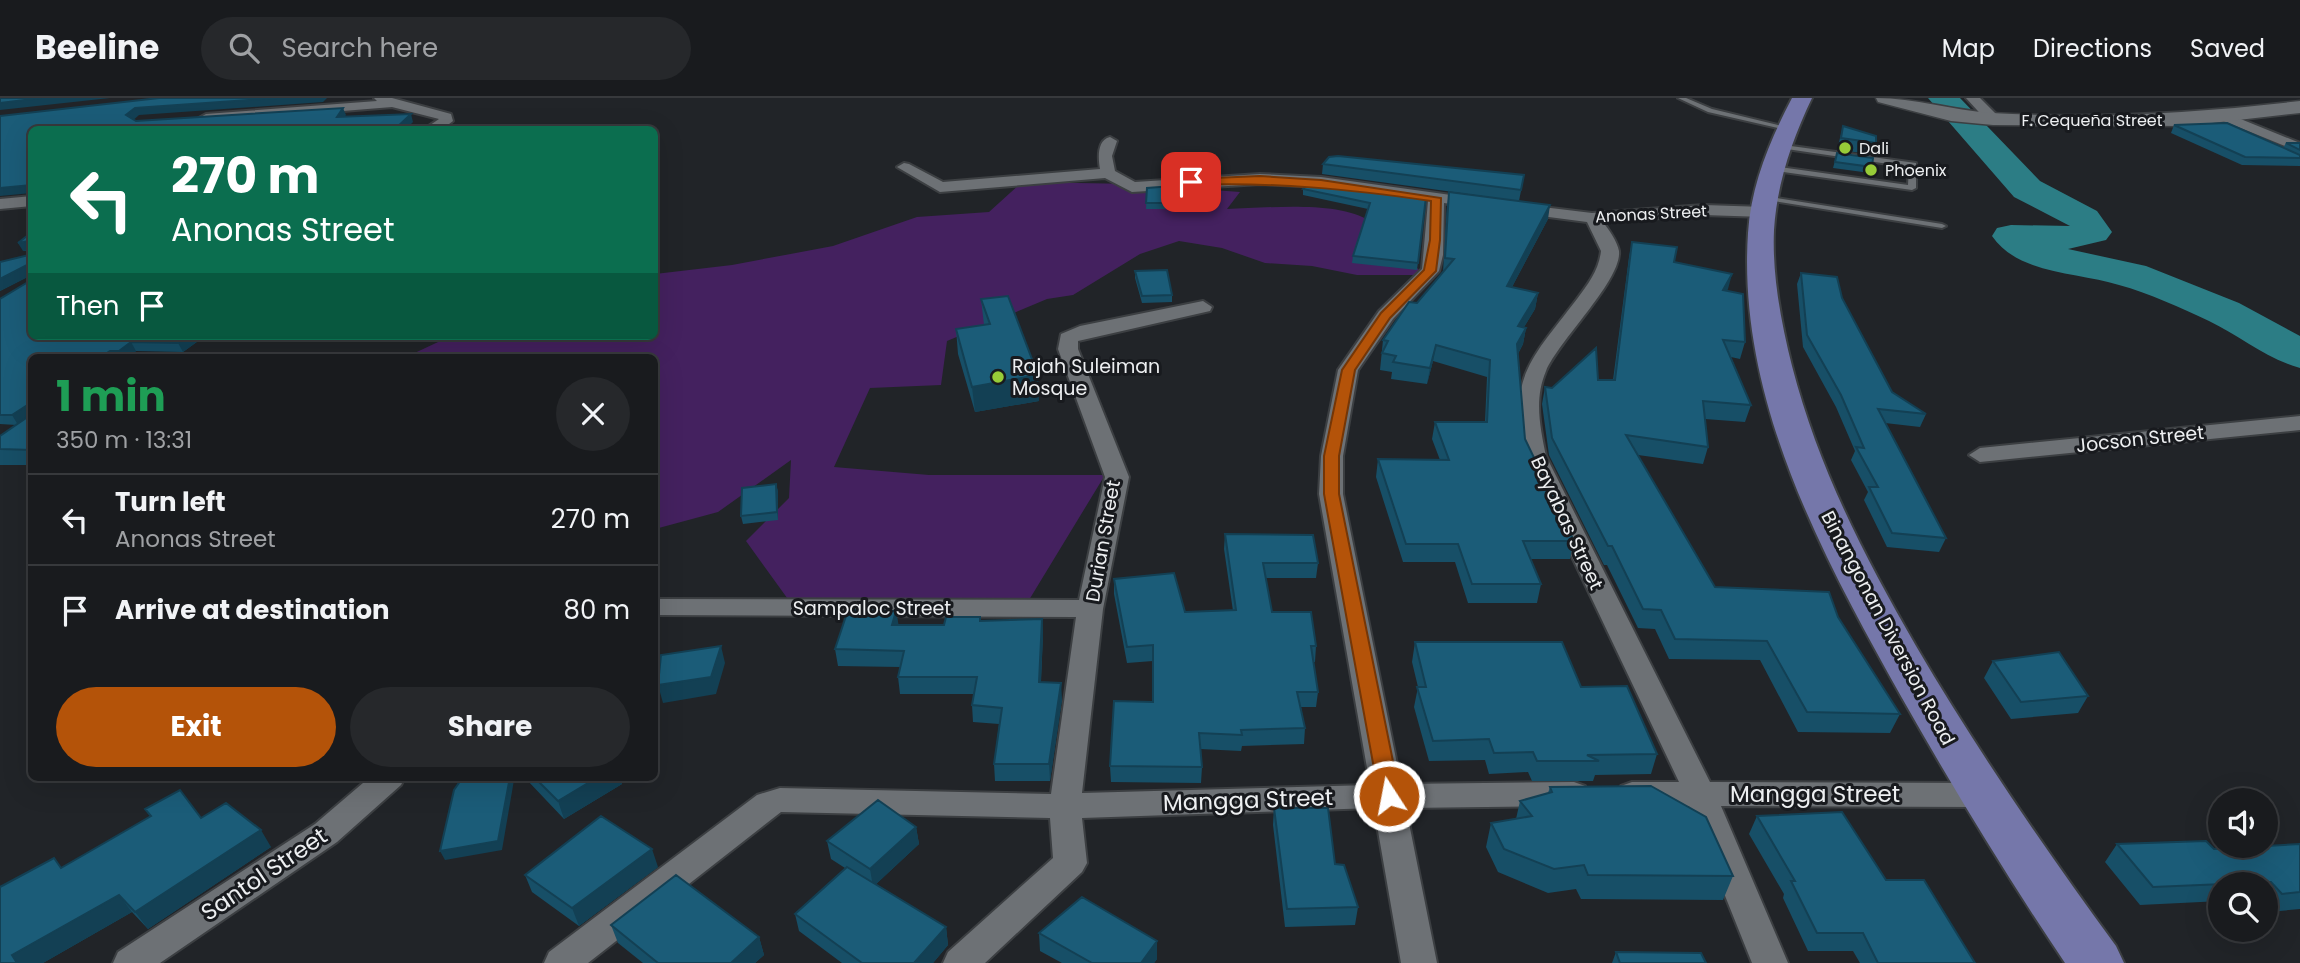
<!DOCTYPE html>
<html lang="en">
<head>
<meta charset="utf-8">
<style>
  :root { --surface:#191b1e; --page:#26282b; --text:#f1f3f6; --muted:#9fa1a4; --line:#37393c; --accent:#b45309 }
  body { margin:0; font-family:Poppins,sans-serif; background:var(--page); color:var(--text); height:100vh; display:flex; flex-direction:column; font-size:26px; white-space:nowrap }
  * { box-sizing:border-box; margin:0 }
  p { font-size:23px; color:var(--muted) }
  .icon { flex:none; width:38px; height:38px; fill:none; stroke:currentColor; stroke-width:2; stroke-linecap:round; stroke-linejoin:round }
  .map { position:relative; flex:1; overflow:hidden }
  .details { position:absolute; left:28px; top:256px; width:630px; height:427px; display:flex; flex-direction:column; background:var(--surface); border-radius:10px; box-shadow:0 7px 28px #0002,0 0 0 2px var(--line) }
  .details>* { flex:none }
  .hud { position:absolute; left:28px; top:28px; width:630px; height:214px; border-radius:10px; box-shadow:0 7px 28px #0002,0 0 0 2px var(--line); background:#0b6e4f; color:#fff; overflow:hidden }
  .buttons { position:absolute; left:2208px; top:690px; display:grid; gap:14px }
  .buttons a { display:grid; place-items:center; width:70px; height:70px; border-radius:50%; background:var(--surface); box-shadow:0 7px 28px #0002,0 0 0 2px var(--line); font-size:35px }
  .pin { position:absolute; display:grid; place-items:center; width:60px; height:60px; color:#fff; margin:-30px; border-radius:14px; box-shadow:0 4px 10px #0006 }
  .me { position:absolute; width:77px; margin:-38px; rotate:349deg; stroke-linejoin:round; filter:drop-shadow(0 0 5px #0008) }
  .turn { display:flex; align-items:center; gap:24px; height:147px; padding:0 28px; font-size:32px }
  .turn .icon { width:91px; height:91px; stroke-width:2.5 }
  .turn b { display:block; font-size:49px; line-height:60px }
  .then { display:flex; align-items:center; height:66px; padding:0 28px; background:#0003; gap:14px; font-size:26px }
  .round { display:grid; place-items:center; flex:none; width:74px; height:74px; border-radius:37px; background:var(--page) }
  .summary { display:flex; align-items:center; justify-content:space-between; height:119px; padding:0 28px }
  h1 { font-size:42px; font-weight:700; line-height:52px; color:#1e9e55 }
  .button { display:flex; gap:14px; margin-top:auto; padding:14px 28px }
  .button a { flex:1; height:80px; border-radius:42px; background:var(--accent); color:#fff; font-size:28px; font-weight:700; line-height:80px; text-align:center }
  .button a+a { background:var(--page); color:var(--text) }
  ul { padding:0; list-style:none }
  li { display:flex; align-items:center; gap:21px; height:91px; padding:0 28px; border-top:2px solid var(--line) }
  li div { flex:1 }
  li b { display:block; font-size:26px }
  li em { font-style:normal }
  header { display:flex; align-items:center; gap:42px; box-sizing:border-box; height:98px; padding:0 35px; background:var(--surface); border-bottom:2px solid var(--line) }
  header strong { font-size:33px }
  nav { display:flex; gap:38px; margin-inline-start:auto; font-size:24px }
  .search { width:490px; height:63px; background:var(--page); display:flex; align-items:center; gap:18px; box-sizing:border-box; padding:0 24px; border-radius:38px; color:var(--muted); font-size:26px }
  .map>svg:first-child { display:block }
</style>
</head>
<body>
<header>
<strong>Beeline</strong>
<div class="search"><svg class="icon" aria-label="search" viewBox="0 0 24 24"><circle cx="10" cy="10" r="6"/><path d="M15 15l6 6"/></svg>Search here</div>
<nav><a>Map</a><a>Directions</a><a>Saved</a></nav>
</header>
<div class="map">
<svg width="2300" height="865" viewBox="0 0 2300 865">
  <rect width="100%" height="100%" fill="#212428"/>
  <path fill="#44215f" d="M 1022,84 L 1134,86 L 1240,94 L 1227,111 C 1265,110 1338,102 1370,123 C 1391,137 1407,158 1423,177 L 1357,177 L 1312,168 L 1265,165 L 1222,150 L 1179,143 L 1140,156 L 1073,197 L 1047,201 L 947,243 L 941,287 L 870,290 L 834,369 L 929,377 L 1105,377 L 1029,502 L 901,519 L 790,504 L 746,443 L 789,400 L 791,362 L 718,414 L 655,431 L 654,259 L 406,259 L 451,238 L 654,238 L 655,176 L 732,167 L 833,148 L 917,119 L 989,114 Z"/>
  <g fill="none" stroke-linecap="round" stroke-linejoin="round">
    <path fill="#2c7d85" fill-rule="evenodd" d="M 1928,0 L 1960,0 L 2040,83 L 2097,113 L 2112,134 L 2106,142 L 2068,151 L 2146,168 L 2239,205 L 2300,238 L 2300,270 C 2267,261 2240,238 2209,223 C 2181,210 2149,195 2119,187 C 2078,174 2019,177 1992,138 L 1997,130 L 2011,127 L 2070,128 L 2014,99 Z"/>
    <g stroke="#3c3f42" stroke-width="4">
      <path id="lane" d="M 1678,0 L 1686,0 L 1712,11 L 1790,30 L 1787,32 L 1708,14 Z
        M 1777,46 L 1916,65 L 1916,90 L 1912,92 L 1770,72 L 1769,70 L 1773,68 L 1908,87 L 1909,69 L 1780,50 L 1776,48 Z
        M 1764,98 L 1942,126 L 1946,128 L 1942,130 L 1767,102 L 1764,102 Z"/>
    </g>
    <g stroke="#3c3f42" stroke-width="4">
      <path id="street" d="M 374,0 L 392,0 L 451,16 L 453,23 L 441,32 L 423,32 L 439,21 L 392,9 L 206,24 L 199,20 L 206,16 L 377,3 Z
        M 1966,0 L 1980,0 L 1998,18 L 1998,24 L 1988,24 Z
        M 2221,13 L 2300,45 L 2300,54 L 2216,20 L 2214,17 Z
        M 1110,39 L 1117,43 L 1112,58 L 1115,73 L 1135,84 L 1260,76 L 1321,79 L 1487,102 L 1487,108 L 1481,110 L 1444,105 L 1443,157 L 1439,173 L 1393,221 L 1358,272 L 1343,358 L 1343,396 L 1401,686 L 1574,684 L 1585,688 L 1590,696 L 1585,704 L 1574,708 L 1406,710 L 1437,865 L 1401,865 L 1374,710 L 1082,720 L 1087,765 L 1082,774 L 985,865 L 943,865 L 948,854 L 1053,760 L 1050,720 L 781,714 L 588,865 L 544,865 L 549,854 L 757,697 L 780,690 L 1051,696 L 1076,519 L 654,517 L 654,501 L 1079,502 L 1105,379 L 1058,251 L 1061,236 L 1080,228 L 1203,203 L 1212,209 L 1210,213 L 1078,243 L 1078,251 L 1129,379 L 1103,511 L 1082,695 L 1370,687 L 1319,396 L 1321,358 L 1338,272 L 1379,213 L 1422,171 L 1428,103 L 1321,89 L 1260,86 L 1132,94 L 1105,80 L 940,94 L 897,69 L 904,65 L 909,66 L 943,84 L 1100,71 C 1098,60 1097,42 1110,39 Z
        M 32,98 L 32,108 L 0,111 L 0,101 Z
        M 1517,106 L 1592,115 L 1704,107 L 1764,109 L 1772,114 L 1764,119 L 1704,117 L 1603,124 C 1609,132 1617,143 1619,153 C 1622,182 1559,242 1546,273 C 1534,301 1540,329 1546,358 L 1710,684 L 1980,685 L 1991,689 L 1996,697 L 1991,705 L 1980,709 L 1721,708 L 1788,865 L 1752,865 L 1689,708 L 1632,708 L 1621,704 L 1616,696 L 1621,688 L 1632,684 L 1679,684 L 1524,358 C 1507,279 1532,260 1577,201 C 1588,186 1599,172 1601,153 L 1587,124 L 1511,114 L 1509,111 Z
        M 2300,318 L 2300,332 L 1980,364 L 1969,357 L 1980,350 Z
        M 370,679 L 405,679 L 401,687 L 337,744 L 160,865 L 113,865 L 118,854 L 315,726 Z"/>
    </g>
    <g stroke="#3c3f42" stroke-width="3">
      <path id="secondary" d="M 1876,0 C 1915,0 1952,12 1991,15 C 2094,21 2198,15 2300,3 L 2300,15 L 2186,28 L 1993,27 L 1951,23 L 1878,4 Z"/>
    </g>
    <g stroke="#3c3f42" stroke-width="4">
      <path id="primary" d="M 1792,0 L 1812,0 C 1792,42 1777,85 1774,132 C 1772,177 1781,224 1792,268 C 1818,369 1864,458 1916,548 C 1977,652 2045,751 2116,848 L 2124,865 L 2065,865 C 2007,779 1953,690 1902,600 C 1823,459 1737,302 1748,135 C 1751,87 1770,42 1792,0 Z"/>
    </g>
    <use href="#lane" fill="#6d7175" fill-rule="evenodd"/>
    <use href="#street" fill="#6d7175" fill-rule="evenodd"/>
    <use href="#secondary" fill="#6d7175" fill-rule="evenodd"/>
    <use href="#primary" fill="#7577aa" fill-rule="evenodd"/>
  </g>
  <path fill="#174f67" d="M 2174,27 L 2283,50 L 2286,45 L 2300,45 L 2300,68 L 2242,67 L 2171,35 Z
    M 1843,28 L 1876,45 L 1872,56 L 1837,52 Z
    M 1837,55 L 1872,69 L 1870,75 L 1833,70 Z
    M 1323,66 L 1524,77 L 1519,103 L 1322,76 Z
    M 1173,88 L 1173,111 L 1146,111 L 1147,90 Z
    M 1303,91 L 1426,99 L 1417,172 L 1352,165 L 1353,158 L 1368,111 L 1303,97 Z
    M 1449,94 L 1548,121 L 1512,189 L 1538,195 L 1535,211 L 1524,229 L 1526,230 L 1523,246 L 1518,256 L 1525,341 L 1574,443 L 1570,461 L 1531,461 L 1541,486 L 1537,505 L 1468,505 L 1455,464 L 1403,464 L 1376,379 L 1378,361 L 1440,362 L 1432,341 L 1435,324 L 1485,324 L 1487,279 L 1433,263 L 1427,286 L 1391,281 L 1392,274 L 1380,272 L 1383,242 L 1417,205 L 1443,174 L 1447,108 Z
    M 32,134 L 32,238 L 205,238 L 183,254 L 136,253 L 129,259 L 32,259 L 32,367 L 0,367 L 0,338 L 16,327 L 0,326 L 0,201 L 28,184 L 29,178 L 0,193 L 0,164 L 29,157 L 29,153 L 23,153 Z
    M 1632,144 L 1674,164 L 1727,192 L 1745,244 L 1740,261 L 1731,259 L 1751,307 L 1745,324 L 1705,321 L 1708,349 L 1703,366 L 1638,357 L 1715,489 L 1838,519 L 1900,616 L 1890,635 L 1798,634 L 1760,562 L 1669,561 L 1655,531 L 1638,530 L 1607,467 L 1604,467 L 1549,357 L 1542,306 L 1545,289 L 1552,290 L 1598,282 L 1613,282 L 1629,159 Z
    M 1135,173 L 1172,197 L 1172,204 L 1142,205 L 1135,180 Z
    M 1801,175 L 1842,200 L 1892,294 L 1926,316 L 1920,329 L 1885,325 L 1946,440 L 1939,454 L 1887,449 L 1864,402 L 1868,394 L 1851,362 L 1855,353 L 1836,309 L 1803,249 L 1797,186 Z
    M 981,201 L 1039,303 L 975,314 L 958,256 L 956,231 L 984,227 Z
    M 776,386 L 778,394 L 778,422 L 743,426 L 741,418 Z
    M 1225,436 L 1318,465 L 1316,480 L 1265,480 L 1272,514 L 1316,548 L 1315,564 L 1313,564 L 1318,594 L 1316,609 L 1301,609 L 1305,630 L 1304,646 L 1242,648 L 1241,653 L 1200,651 L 1202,669 L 1201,685 L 1111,684 L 1110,668 L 1153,604 L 1153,563 L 1127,565 L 1114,496 L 1114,481 L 1185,514 L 1233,513 L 1224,451 Z
    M 896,513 L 898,527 L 944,527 L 981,523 L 1042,521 L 1043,537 L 1041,584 L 1062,601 L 1050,683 L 995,683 L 994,666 L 999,626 L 973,624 L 972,607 L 974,596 L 900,596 L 898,579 L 900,569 L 838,568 L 835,551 Z
    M 1415,544 L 1581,589 L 1657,656 L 1651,676 L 1595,677 L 1593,683 L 1532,683 L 1528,674 L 1489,676 L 1485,662 L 1429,663 L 1414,609 L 1418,589 L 1412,564 Z
    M 1993,563 L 2088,598 L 2078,615 L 2011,621 L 1984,580 Z
    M 526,679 L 620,679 L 622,686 L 564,721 L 527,682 Z
    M 1550,689 L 1733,778 L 1723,802 L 1581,801 L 1576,791 L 1548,795 L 1498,774 L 1486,749 L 1491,725 L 1516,721 L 1520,703 L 1548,695 Z
    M 1274,710 L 1335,766 L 1358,809 L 1355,827 L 1285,829 L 1273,727 Z
    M 1757,718 L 1886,782 L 1975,865 L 1860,865 L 1853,853 L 1808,853 L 1783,800 L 1784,796 L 1749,736 Z
    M 201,720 L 271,749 L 148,831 L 132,814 L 43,865 L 0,865 L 62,769 Z
    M 916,729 L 919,746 L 876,786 L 946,829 L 948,847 L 933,865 L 842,865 L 799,833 L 795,816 L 845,770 L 831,761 L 827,743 Z
    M 2117,746 L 2214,751 L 2300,746 L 2300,811 L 2268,814 L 2266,812 L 2266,786 L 2221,786 L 2221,803 L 2140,807 L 2105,764 Z
    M 658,769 L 579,828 L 532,794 L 525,777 Z
    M 611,827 L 759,839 L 764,857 L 755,865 L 643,865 L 618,845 Z
    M 1039,835 L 1157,861 L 1154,865 L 1062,865 L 1040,853 Z
    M 1616,854 L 1706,865 L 1612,865 Z"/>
  <path fill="#134054" d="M 41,0 L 110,0 L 0,12 L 0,5 Z
    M 277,0 L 327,0 L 323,4 L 139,17 L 130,25 L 126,17 L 135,10 Z
    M 343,10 L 346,17 L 339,27 L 337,19 Z
    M 411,16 L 413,24 L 405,32 L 394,32 Z
    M 32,87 L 32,95 L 0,98 L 0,90 Z
    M 1550,107 L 1548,121 L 1504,204 L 1507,188 Z
    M 29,143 L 32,152 L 23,153 L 18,145 Z
    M 29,166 L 32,177 L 0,193 L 0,181 Z
    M 1732,176 L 1728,191 L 1718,207 L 1723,192 Z
    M 1538,195 L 1535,211 L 1515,244 L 1518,228 Z
    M 1526,230 L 1523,246 L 1514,263 L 1517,246 Z
    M 187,238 L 205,238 L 183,254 L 178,245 Z
    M 131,244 L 136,253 L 129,259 L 122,259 L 119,253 Z
    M 1436,247 L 1433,263 L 1427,286 L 1430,270 Z
    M 110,253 L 113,259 L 101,259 Z
    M 1038,277 L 1039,303 L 975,314 L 972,289 Z
    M 32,304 L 32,318 L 18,327 L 12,317 Z
    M 776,386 L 778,394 L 778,422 L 777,414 Z
    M 896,513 L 899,529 L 892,527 Z
    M 1042,521 L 1043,537 L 1040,601 L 1039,584 Z
    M 721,548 L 725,565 L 716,596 L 663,605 L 658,587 Z
    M 1061,585 L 1062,601 L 1050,683 L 1049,666 Z
    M 510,679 L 513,679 L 514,682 L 502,752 L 445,762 L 440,753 Z
    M 598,679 L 620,679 L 622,686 L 564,721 L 558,703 Z
    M 916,729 L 919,746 L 873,789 L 870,771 Z
    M 261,732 L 271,749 L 148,831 L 135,814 Z
    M 652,751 L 658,769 L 579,828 L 572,810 Z
    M 119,797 L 132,814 L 43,865 L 17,865 L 12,857 Z
    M 946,829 L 948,847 L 933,865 L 914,865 Z
    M 759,839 L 764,857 L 755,865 L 731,865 Z
    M 1157,843 L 1157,861 L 1154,865 L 1141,865 Z"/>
  <path fill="#1b5c78" stroke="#134054" stroke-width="2" d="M 0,0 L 41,0 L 0,5 Z
    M 159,0 L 277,0 L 135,10 L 126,17 L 136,23 L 343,10 L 337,19 L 411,16 L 394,32 L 32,32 L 32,87 L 0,90 L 0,18 Z
    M 2227,25 L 2300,57 L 2300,60 L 2245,59 L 2174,27 Z
    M 1843,28 L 1876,38 L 1876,45 L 1841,40 Z
    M 2286,45 L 2300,45 L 2300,52 Z
    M 1837,55 L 1873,60 L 1872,69 L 1835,64 Z
    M 1338,58 L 1524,77 L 1521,92 L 1323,66 L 1329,59 Z
    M 1309,85 L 1426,99 L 1418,165 L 1353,158 L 1370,105 L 1303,91 Z
    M 1173,88 L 1173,105 L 1146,105 L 1147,90 Z
    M 1449,94 L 1550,107 L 1507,188 L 1538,195 L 1518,228 L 1526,230 L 1517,246 L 1525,341 L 1574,443 L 1523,443 L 1541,486 L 1472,486 L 1458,446 L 1406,446 L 1378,361 L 1449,362 L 1435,324 L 1487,324 L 1490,262 L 1436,247 L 1430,270 L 1393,264 L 1396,258 L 1382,255 L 1388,243 L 1383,242 L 1409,204 L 1417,205 L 1454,161 L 1445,160 Z
    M 32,134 L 32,238 L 187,238 L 178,245 L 131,244 L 119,253 L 110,253 L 101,259 L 32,259 L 32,304 L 12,317 L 0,317 L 0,201 L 28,184 L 29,166 L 0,181 L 0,164 L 29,157 L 29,143 L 18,145 Z
    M 1632,144 L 1677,149 L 1674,164 L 1732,176 L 1723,192 L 1743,196 L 1745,244 L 1723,242 L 1751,307 L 1703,303 L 1708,349 L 1626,337 L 1715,489 L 1829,494 L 1838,519 L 1900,616 L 1807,614 L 1767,543 L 1675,541 L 1661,512 L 1643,511 L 1612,448 L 1608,448 L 1552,340 L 1545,289 L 1552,290 L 1596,250 L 1598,282 L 1615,282 Z
    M 1167,172 L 1172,197 L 1142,198 L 1135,173 Z
    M 1801,175 L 1837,179 L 1842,200 L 1892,294 L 1926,316 L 1878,311 L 1946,440 L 1892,435 L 1869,389 L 1878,389 L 1856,349 L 1864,350 L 1841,297 L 1807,237 Z
    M 1008,198 L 1038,277 L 972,289 L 956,231 L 990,226 L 981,201 Z
    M 32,316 L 32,352 L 0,351 L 0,338 Z
    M 776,386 L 777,414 L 741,418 L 742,390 Z
    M 1225,436 L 1313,437 L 1318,465 L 1263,465 L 1272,514 L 1311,514 L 1316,548 L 1311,548 L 1318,594 L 1297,594 L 1305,630 L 1241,632 L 1242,637 L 1199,635 L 1202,669 L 1110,668 L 1114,603 L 1153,604 L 1153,547 L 1127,549 L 1114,481 L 1174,475 L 1185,514 L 1236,512 Z
    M 848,512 L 896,513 L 892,527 L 944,527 L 946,519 L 980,519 L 980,523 L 1042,521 L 1039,584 L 1061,585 L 1049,666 L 994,666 L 1002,610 L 972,607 L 977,579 L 898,579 L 904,553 L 835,551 Z
    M 1415,544 L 1562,544 L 1581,589 L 1627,588 L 1657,656 L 1587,657 L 1599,663 L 1537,663 L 1533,654 L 1494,655 L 1489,641 L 1433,643 L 1417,589 L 1426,589 Z
    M 721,548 L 711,579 L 658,587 L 661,557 Z
    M 2059,554 L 2088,598 L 2021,604 L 1993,563 Z
    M 463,679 L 510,679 L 498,743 L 440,753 L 454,692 Z
    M 534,679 L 598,679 L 558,703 Z
    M 1651,688 L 1706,719 L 1733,778 L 1588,777 L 1584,767 L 1554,771 L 1504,751 L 1491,725 L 1532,718 L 1520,703 L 1552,694 L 1550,689 Z
    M 180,692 L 201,720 L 226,705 L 261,732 L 135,814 L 119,797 L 12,857 L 17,865 L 0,865 L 0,789 L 54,760 L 61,770 L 151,718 L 145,711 Z
    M 878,702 L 916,729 L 870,771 L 827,743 Z
    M 1274,710 L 1328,710 L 1335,766 L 1344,767 L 1358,809 L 1287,811 Z
    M 1842,714 L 1886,782 L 1924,782 L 1975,865 L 1878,865 L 1863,835 L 1817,835 L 1791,783 L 1795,783 L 1757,718 Z
    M 601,718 L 652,751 L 572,810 L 525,777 Z
    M 2206,743 L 2214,751 L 2300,746 L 2300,794 L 2282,796 L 2271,784 L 2153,789 L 2117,746 Z
    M 847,769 L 946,829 L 914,865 L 862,865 L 795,816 Z
    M 676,777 L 759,839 L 731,865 L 658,865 L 611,827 Z
    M 1082,799 L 1157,843 L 1141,865 L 1092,865 L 1039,835 Z
    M 1616,854 L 1701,855 L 1706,865 L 1620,865 Z"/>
  <path fill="#b45309" stroke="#753606" stroke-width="2" d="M 1260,78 L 1321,82 L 1441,100 L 1440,142 L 1436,173 L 1390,220 L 1355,272 L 1339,358 L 1339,396 L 1400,698 L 1397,703 L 1382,703 L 1379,698 L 1324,396 L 1324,358 L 1342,272 L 1381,215 L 1424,172 L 1430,142 L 1431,103 C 1348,91 1275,84 1191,87 L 1186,84 L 1191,81 Z"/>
  <g fill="#97cc38" stroke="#181a1e" stroke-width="2.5">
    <circle cx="1845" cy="50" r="7"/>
    <circle cx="1871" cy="72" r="7"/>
    <circle cx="998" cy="279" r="7"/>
  </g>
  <g text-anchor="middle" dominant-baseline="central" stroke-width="6" stroke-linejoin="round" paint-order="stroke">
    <g font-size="16" fill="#edeff1" stroke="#181a1e">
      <text x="2092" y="22">F. Cequeña Street</text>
      <text transform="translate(1651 116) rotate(-3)">Anonas Street</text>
    </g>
    <g font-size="16" fill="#edeff1" stroke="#181a1e" text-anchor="start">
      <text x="1859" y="50">Dali</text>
      <text x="1885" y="72">Phoenix</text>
    </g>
    <g font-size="19" fill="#edeff1" stroke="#181a1e" text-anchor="start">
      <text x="1012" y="268">Rajah Suleiman<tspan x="1012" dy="22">Mosque</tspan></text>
    </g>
    <g font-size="19" fill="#edeff1" stroke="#181a1e">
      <text transform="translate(2140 341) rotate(-6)">Jocson Street</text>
      <text transform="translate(1567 425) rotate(65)">Bayabas Street</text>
      <text transform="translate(1103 443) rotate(-80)">Durian Street</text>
      <text x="872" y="510">Sampaloc Street</text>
      <text transform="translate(1888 530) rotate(62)">Binangonan Diversion Road</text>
    </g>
    <g font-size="23" fill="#edeff1" stroke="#181a1e">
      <text x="1815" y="696">Mangga Street</text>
      <text transform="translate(1248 702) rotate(-2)">Mangga Street</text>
      <text transform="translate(264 776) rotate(-34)">Santol Street</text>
    </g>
  </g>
</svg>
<div class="buttons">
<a><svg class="icon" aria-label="sound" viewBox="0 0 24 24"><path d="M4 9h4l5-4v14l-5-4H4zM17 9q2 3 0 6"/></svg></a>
<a><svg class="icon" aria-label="search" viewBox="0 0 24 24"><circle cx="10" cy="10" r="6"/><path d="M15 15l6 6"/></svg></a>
</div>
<div class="pin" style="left:1191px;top:84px;background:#d93025"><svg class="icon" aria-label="arrive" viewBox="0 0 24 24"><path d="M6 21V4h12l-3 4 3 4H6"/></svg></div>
<svg class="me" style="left:1389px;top:698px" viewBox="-20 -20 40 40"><circle r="17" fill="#b45309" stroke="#fff" stroke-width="3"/><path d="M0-11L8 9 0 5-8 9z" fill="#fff"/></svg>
<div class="hud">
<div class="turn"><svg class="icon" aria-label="left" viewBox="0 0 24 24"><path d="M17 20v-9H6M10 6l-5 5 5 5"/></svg><div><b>270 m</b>Anonas Street</div></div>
<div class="then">Then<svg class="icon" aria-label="arrive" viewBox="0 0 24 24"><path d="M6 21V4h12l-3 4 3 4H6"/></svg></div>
</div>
<section class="details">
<div class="summary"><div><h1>1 min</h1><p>350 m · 13:31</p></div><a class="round"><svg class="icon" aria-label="close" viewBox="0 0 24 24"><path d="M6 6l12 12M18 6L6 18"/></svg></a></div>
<ul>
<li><svg class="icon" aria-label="left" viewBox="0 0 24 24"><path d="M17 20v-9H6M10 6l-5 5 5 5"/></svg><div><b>Turn left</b><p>Anonas Street</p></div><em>270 m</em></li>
<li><svg class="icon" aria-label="arrive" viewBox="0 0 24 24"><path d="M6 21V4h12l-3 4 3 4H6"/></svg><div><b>Arrive at destination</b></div><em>80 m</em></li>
</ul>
<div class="button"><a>Exit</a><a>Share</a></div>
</section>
</div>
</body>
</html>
